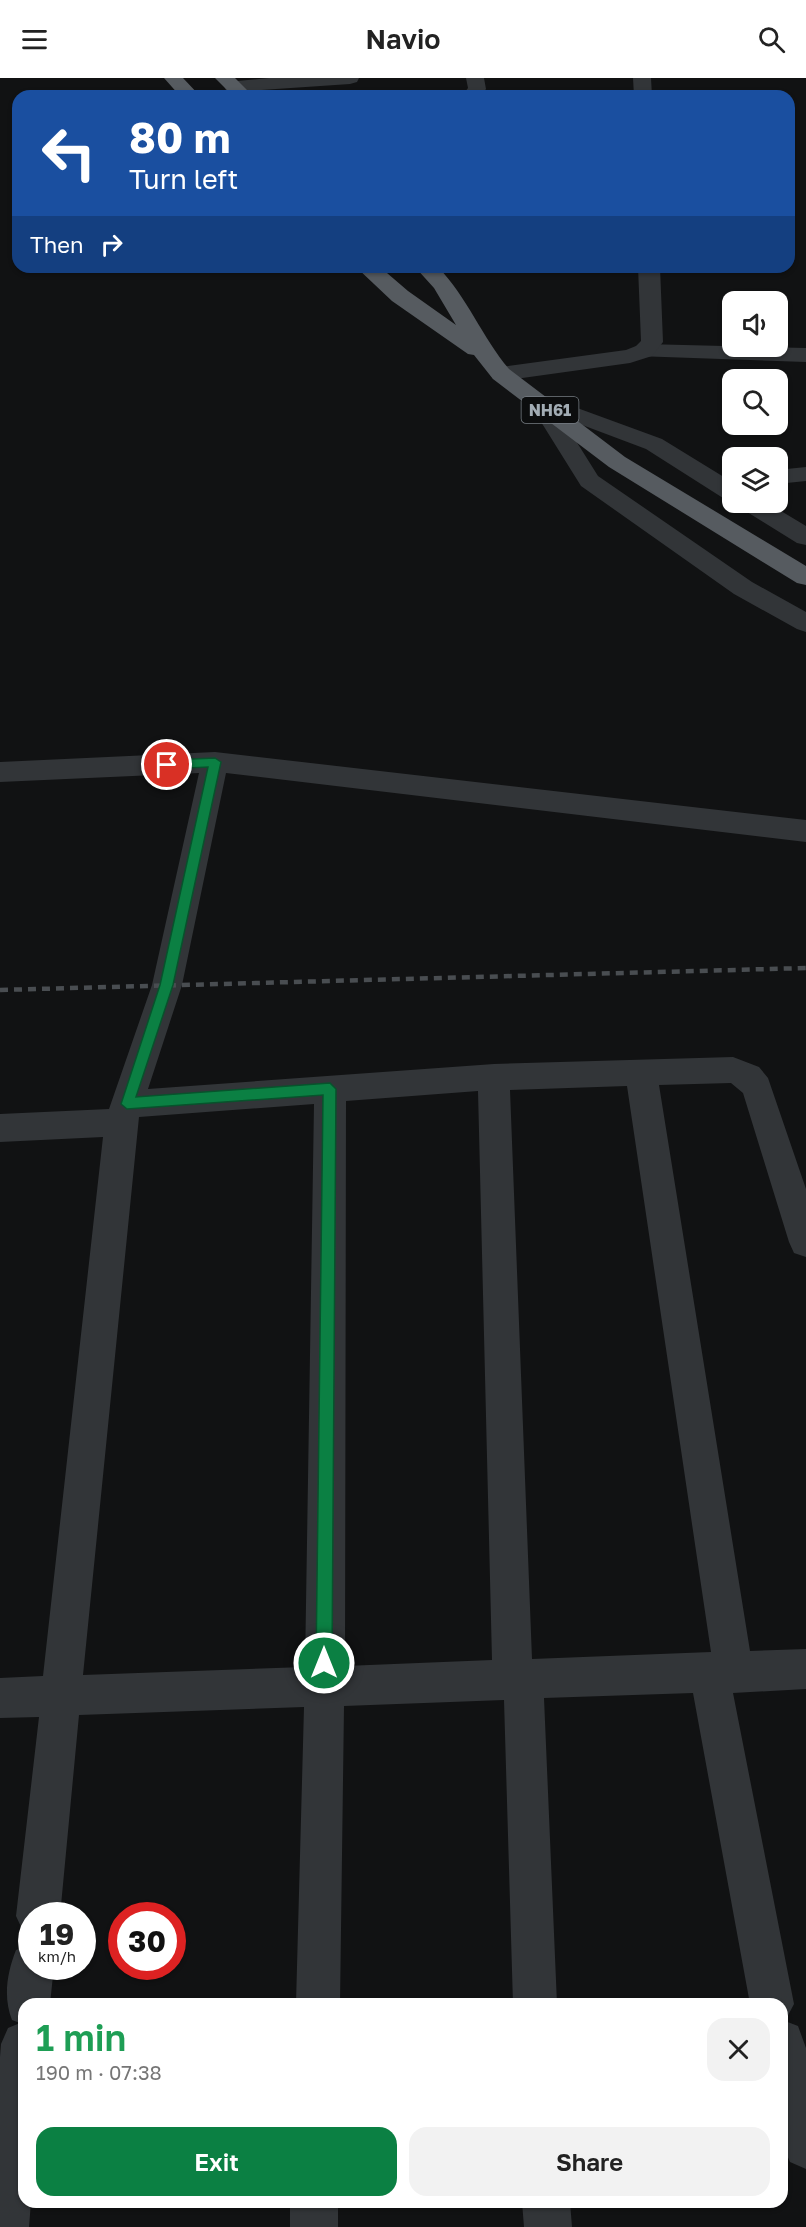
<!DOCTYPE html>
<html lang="en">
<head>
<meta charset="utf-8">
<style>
  :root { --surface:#fff; --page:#f2f2f2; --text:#222; --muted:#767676; --accent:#0b8043 }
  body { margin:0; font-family:"Golos Text",sans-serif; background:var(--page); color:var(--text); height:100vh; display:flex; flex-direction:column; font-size:22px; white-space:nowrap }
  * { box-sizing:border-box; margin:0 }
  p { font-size:20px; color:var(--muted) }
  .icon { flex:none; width:33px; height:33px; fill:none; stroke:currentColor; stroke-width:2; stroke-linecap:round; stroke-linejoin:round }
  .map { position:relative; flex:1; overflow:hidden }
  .sheet { position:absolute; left:18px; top:1920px; width:770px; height:210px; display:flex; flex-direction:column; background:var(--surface); border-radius:18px; box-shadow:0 2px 4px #0004 }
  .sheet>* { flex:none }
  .banner { position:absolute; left:12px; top:12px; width:783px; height:183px; border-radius:18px; box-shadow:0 2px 4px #0004; background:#1a4fa0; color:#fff; overflow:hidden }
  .fabs { position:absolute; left:722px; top:213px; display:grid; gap:12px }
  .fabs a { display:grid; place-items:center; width:66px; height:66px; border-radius:12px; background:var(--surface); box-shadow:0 2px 4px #0004; font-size:30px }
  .speed { position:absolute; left:18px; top:1824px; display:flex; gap:12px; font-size:30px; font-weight:700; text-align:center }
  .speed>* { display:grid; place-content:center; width:78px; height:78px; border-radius:50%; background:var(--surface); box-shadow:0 2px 4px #0004; line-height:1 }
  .speed small { font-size:15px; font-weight:400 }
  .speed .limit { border:9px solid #d22; background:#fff; color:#111 }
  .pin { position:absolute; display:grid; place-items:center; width:51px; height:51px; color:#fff; margin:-26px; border:3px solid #fff; border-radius:50%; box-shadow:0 2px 6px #0007 }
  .me { position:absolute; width:66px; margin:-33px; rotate:0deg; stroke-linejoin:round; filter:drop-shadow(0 0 4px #0008) }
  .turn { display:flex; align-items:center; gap:21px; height:126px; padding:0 18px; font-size:27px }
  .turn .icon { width:78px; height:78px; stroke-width:2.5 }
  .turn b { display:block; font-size:42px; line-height:51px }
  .then { display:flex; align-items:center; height:57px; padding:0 18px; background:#0003; gap:12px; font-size:22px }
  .round { display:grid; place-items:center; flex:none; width:63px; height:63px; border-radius:18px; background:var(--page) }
  .headline { display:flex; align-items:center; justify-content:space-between; height:102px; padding:0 18px }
  h1 { font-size:36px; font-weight:600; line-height:45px; color:#1e9e55 }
  .primary-button { display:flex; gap:12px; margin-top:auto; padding:12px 18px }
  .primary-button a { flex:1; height:69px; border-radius:18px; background:var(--accent); color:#fff; font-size:24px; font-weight:600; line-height:69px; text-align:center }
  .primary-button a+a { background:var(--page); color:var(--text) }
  header { display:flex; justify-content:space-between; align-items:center; height:78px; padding:0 18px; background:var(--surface); font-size:27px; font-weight:600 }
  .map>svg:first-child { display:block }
</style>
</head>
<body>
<header><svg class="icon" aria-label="menu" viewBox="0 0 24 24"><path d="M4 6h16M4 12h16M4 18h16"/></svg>Navio<svg class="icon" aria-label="search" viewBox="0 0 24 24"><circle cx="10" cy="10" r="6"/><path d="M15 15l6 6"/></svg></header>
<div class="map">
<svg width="806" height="2149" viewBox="0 0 806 2149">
  <rect width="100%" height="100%" fill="#111213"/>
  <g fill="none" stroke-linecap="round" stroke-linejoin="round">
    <path fill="#323538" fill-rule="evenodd" d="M 269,0 L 359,0 L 357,4 L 350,6 L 233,14 L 226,12 L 224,8 L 226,4 Z
      M 466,0 L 484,0 L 486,11 L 481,18 L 462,18 L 468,10 Z
      M 644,266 L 806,270 L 806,284 L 636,278 L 633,273 L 636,268 Z
      M 806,389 L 806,403 L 777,406 L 777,392 Z
      M 215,674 L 806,742 L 806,764 L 226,695 L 182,907 L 148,1011 L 494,986 L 733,979 L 759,989 L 768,1000 L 806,1111 L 806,1179 L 794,1175 L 789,1164 L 743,1015 L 731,1005 L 659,1007 L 750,1573 L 806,1571 L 806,1611 L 733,1615 L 794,1926 L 785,1943 L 798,1948 L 806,1970 L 806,2091 L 790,2084 L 783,2068 L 782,1926 L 750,1926 L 693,1615 L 544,1620 L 557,1926 L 513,1926 L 504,1622 L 344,1628 L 340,1926 L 296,1926 L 304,1629 L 79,1637 L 60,1838 L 32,1838 L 32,1857 L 23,1853 L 16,1838 L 39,1639 L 0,1640 L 0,1600 L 43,1598 L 103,1059 L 0,1064 L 0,1036 L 109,1031 L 152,907 L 199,695 L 0,704 L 0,684 ZM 627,1008 L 711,1574 L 532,1581 L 510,1012 ZM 478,1013 L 492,1582 L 345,1588 L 346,1023 ZM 314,1026 L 305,1589 L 83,1597 L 139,1039 Z
      M 32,1866 L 32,1888 L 54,1888 L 50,1926 L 24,1926 L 24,2124 L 31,2124 L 29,2149 L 0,2149 L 0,1979 L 1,1966 L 8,1950 L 20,1945 L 12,1942 C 3,1919 7,1895 16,1872 Z
      M 290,2124 L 338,2124 L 338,2149 L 290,2149 Z
      M 522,2124 L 570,2124 L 572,2149 L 524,2149 Z"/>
    <path fill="#323538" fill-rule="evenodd" d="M 633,0 L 651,0 L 652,18 L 634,18 Z
      M 638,189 L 660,189 L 663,264 L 652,278 L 630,285 L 501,303 L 493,301 L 490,296 L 493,291 L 501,289 L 626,272 L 636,268 L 641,263 Z
      M 539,316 L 662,361 L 732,404 L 732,423 L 723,420 L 646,371 L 561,339 L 598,398 L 752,504 L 806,534 L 806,554 L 797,551 L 734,516 L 581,408 L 528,323 L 531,318 Z
      M 736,424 L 766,424 L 806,448 L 806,467 L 797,465 L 739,429 Z"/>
    <path fill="#565b60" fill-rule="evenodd" d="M 164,0 L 183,0 L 200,18 L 180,18 Z
      M 215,0 L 235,0 L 253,18 L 233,18 Z
      M 356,189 L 380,189 L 408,213 L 456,247 L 434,210 L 415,189 L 438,189 C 467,219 482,259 509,291 L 625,379 L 806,488 L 806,507 L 797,505 L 609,389 L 493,301 L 474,277 L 468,276 L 392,223 Z"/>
    <path stroke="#494d51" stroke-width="4.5" stroke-dasharray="8 6" stroke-linecap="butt" d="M 0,912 L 806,890"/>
  </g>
  <path fill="#0b8043" stroke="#07532c" stroke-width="1.5" d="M 215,680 L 221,684 L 173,907 L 136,1019 L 330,1005 L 336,1011 L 332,1585 L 330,1590 L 324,1593 L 318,1590 L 316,1585 L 323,1017 L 127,1031 L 121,1026 L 160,907 L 208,689 L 167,691 L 161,687 L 167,682 Z"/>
  <g text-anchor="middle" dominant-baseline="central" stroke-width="4.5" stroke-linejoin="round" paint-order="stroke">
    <rect fill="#0c0d0e" stroke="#757c82" stroke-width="1.5" x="521.5" y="319" width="57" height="26" rx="4.5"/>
    <g font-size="16" font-weight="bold" fill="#a2acb4">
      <text x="550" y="332">NH61</text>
    </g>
  </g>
</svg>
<div class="fabs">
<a><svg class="icon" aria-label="sound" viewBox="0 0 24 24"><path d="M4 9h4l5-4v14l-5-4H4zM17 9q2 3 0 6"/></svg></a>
<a><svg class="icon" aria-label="search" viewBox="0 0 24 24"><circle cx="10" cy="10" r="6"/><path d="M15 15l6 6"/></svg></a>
<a><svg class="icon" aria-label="layers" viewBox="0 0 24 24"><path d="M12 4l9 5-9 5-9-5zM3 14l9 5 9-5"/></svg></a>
</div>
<div class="speed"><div>19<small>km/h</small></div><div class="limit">30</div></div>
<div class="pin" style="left:167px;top:687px;background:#d93025"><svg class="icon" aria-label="arrive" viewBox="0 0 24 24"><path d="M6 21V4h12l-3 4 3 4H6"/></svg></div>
<svg class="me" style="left:324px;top:1585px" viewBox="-20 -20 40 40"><circle r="17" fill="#0b8043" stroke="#fff" stroke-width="3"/><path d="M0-11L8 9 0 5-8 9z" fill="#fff"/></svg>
<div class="banner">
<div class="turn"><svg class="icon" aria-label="left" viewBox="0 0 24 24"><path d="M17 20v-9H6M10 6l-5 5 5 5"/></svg><div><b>80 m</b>Turn left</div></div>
<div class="then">Then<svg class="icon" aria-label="right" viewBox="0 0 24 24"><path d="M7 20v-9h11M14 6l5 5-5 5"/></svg></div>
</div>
<section class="sheet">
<div class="headline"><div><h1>1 min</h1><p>190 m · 07:38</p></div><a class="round"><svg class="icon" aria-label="close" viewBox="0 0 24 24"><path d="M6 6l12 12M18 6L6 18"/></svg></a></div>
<div class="primary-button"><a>Exit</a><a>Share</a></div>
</section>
</div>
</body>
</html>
